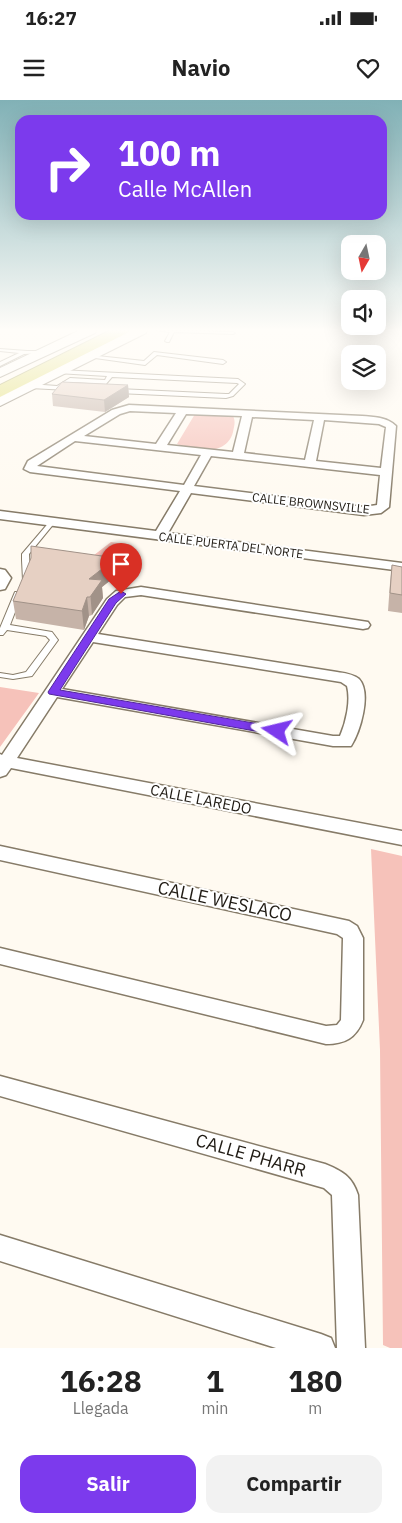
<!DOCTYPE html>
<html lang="es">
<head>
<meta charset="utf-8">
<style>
  :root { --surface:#fff; --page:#f2f2f2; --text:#222; --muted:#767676; --accent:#7c3aed }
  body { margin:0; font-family:"IBM Plex Sans",sans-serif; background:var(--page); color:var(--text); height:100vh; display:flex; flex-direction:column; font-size:19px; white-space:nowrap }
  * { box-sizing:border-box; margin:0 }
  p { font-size:16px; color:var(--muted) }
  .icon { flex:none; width:28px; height:28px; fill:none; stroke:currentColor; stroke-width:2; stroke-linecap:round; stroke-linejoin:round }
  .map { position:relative; height:1248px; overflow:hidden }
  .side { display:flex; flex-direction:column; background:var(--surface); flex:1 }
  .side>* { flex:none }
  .hud { position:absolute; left:15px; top:15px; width:372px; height:105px; border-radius:15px; box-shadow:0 5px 20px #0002; background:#7c3aed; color:#fff; overflow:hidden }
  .needle { width:32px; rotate:189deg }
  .tools { position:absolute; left:341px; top:135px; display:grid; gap:10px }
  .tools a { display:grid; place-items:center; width:45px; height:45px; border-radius:10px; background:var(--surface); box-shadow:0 5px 20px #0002; font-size:25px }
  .pin { position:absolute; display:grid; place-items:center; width:42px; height:42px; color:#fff; margin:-51px -21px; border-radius:50% 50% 50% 0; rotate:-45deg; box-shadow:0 0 5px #0007 }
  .pin .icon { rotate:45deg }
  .me { position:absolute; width:55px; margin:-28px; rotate:280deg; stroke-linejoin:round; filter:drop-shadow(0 0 4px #0008) }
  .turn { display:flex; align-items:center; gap:18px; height:105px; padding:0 20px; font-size:22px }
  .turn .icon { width:65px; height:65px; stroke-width:2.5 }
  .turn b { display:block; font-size:35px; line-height:42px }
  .eta { display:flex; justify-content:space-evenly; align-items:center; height:85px; text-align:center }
  .eta b { font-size:30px; font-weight:700; line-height:35px }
  .cta { display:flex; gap:10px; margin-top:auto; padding:10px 20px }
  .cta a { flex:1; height:58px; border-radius:15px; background:var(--accent); color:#fff; font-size:20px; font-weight:700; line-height:58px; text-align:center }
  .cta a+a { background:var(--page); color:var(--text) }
  .status { display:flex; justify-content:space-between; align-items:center; height:35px; padding:0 25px; background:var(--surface); direction:ltr }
  .status svg { height:14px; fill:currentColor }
  header { display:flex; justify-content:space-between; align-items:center; height:65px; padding:0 20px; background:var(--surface); font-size:22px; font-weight:700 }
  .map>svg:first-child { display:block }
</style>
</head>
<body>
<div class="status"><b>16:27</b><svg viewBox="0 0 49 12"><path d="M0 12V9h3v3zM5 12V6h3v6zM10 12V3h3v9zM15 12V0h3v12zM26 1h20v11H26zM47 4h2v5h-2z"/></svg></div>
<header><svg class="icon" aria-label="menu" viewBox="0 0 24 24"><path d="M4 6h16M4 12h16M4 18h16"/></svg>Navio<svg class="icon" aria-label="heart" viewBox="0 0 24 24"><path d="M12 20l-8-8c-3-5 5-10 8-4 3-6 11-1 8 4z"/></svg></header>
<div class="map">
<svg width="402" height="1248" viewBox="0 0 402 1248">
  <rect width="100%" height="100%" fill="#fffaf1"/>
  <path fill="#f6c2ba" d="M 195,314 L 233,316 C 236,322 234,326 233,332 C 227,356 195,352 177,344 Z
    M 111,442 L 132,445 L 119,468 L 85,462 Z
    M 0,587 L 39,593 L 0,647 Z
    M 371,749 L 402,756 L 402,1248 L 390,1248 L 383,1245 L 380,950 Z"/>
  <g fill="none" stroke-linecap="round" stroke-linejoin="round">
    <g stroke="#867b68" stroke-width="2">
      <path id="lane" d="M 156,230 L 233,232 L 235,233 L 233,234 L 174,232 L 169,242 L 167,242 L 165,241 L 170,232 Z
        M 0,249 L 27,251 L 43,251 L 45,252 L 43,253 L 24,254 L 0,266 L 0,262 L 19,253 L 0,251 Z
        M 154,252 L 223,260 L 226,262 L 223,264 L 157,255 L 145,265 L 88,257 L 86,256 L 88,255 L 144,261 Z
        M 59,270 L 238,279 L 245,284 L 233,296 L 226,298 L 118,293 L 115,291 L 118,289 L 226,294 L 229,294 L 239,284 L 237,283 L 112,277 L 106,284 L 71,282 L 64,286 L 70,287 L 70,289 L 68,290 L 30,288 L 27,286 L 30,284 L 57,286 L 70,278 L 105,280 L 107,276 L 57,273 L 57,271 Z
        M 53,419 L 56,421 L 29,454 L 30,478 L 29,480 L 23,480 L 22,460 L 22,454 L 51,420 Z
        M 15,492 L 21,492 L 22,494 L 10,525 L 52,532 L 58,540 L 32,576 L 13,579 L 0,577 L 0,573 L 13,575 L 26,572 L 50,540 L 46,536 L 7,530 L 3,535 L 0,535 L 0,528 Z"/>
    </g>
    <g stroke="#867b68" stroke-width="3">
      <path id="street" d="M 129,305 L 362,316 C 374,317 387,317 396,326 L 389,407 L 381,413 L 364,415 L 191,393 L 168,433 L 402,463 L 402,471 L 0,419 L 0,411 L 156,431 L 180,391 L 30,372 L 24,369 L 28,361 L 112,310 ZM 130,311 L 176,313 L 156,344 L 84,336 L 120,314 ZM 186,314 L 242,316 L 233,352 L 167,345 ZM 252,317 L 314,320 L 305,360 L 244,353 ZM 324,320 L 379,324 L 386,327 L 381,368 L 316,361 ZM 75,341 L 201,355 L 184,385 L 37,366 ZM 211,356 L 380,375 L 377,405 L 364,407 L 194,386 Z
        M 0,469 L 5,470 L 11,478 L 5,489 L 0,490 Z
        M 141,487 L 368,522 L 370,525 L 368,528 L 363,529 L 141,495 L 125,497 L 117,505 L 98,534 L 337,572 C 344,573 353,574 359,579 C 372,593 360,632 351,646 L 333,646 L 57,597 L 17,658 L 402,731 L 402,745 L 11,668 L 6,675 L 0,677 L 0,654 L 2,655 L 107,499 L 116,491 ZM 93,542 L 341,582 L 347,586 C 351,601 346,622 340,636 L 333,636 L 62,589 Z
        M 0,746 L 349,821 L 357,826 L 363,838 L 363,920 C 356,938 345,944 326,944 L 0,864 L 0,848 L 326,926 L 337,925 L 341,920 L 343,838 L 337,834 L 0,760 Z
        M 0,976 L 325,1064 C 342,1071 352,1076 358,1095 L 365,1248 L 337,1248 L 332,1095 L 324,1088 L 0,996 Z
        M 0,1135 L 321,1234 L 331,1238 L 335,1248 L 276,1248 L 0,1161 Z"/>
    </g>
    <g stroke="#867b68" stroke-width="2">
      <path id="secondary" d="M 80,230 L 96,230 L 95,233 L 0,277 L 0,268 Z
        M 132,230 L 147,230 L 146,233 L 0,306 L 0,296 Z"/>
    </g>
    <g stroke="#9c984e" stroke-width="2">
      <path id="highway" d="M 111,230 L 129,230 L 127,233 L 0,297 L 0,285 Z"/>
    </g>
    <use href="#lane" fill="#fff" fill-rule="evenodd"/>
    <use href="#street" fill="#fff" fill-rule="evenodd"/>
    <use href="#secondary" fill="#fff" fill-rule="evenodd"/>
    <use href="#highway" fill="#dfdc6d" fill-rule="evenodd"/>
  </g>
  <path fill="#c6b3a8" d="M 128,285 L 129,297 L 105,312 L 53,306 L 52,294 Z
    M 116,458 L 117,475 L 102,487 L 103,498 L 92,515 L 89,516 L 84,530 L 16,519 L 13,501 Z
    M 392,465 L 402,467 L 402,513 L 388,511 L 390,483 Z"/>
  <path fill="#a19288" d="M 128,285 L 129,297 L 105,312 L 104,300 Z
    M 116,458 L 117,475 L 102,487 L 103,498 L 92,515 L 89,479 Z
    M 87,497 L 89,516 L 84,530 L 82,511 Z"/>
  <path fill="#e6d0c3" stroke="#a19288" d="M 62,282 L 128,285 L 104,300 L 52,294 Z
    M 31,446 L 116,458 L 89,479 L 102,480 L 90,497 L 87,497 L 82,511 L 13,501 L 31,458 Z
    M 392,465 L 402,467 L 402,495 L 390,493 Z"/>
  <linearGradient id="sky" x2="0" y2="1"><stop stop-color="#81b1b6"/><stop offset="0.57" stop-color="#fffdf9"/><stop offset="1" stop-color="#fffdf9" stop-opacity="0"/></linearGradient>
  <rect width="402" height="404" fill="url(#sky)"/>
  <path fill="#7c3aed" stroke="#51269a" d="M 121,491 L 126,494 L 116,503 L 60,590 L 277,627 L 283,631 L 281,634 L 277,635 L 49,594 L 48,592 L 109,499 Z"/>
  <g text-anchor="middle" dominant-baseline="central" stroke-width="4" stroke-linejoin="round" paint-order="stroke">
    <g font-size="12" fill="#201b14" stroke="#fff">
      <text transform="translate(311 403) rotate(6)">CALLE BROWNSVILLE</text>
      <text transform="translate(231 445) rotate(7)">CALLE PUERTA DEL NORTE</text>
    </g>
    <g font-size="15" fill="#201b14" stroke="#fff">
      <text transform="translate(201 699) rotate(11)">CALLE LAREDO</text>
    </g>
    <g font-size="18" fill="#201b14" stroke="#fff">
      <text transform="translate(225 801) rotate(12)">CALLE WESLACO</text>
      <text transform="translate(251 1055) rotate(16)">CALLE PHARR</text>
    </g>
  </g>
</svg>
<div class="tools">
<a><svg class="needle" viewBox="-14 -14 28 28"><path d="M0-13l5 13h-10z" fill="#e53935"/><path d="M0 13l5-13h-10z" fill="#767676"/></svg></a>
<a><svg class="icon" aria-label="sound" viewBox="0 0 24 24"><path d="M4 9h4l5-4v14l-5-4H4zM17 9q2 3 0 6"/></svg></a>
<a><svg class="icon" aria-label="layers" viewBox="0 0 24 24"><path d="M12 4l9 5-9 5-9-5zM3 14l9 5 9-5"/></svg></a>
</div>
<div class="pin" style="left:121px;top:494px;background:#d93025"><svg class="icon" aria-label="arrive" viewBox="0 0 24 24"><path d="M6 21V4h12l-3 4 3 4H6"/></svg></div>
<svg class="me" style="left:277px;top:631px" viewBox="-20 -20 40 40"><path d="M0-17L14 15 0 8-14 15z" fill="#7c3aed" stroke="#fff" stroke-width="4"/></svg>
<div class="hud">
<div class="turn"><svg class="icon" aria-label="right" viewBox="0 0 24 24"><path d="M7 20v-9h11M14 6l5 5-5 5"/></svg><div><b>100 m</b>Calle McAllen</div></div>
</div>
</div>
<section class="side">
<div class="eta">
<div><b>16:28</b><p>Llegada</p></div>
<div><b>1</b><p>min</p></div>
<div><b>180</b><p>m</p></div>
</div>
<div class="cta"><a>Salir</a><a>Compartir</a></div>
</section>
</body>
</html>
